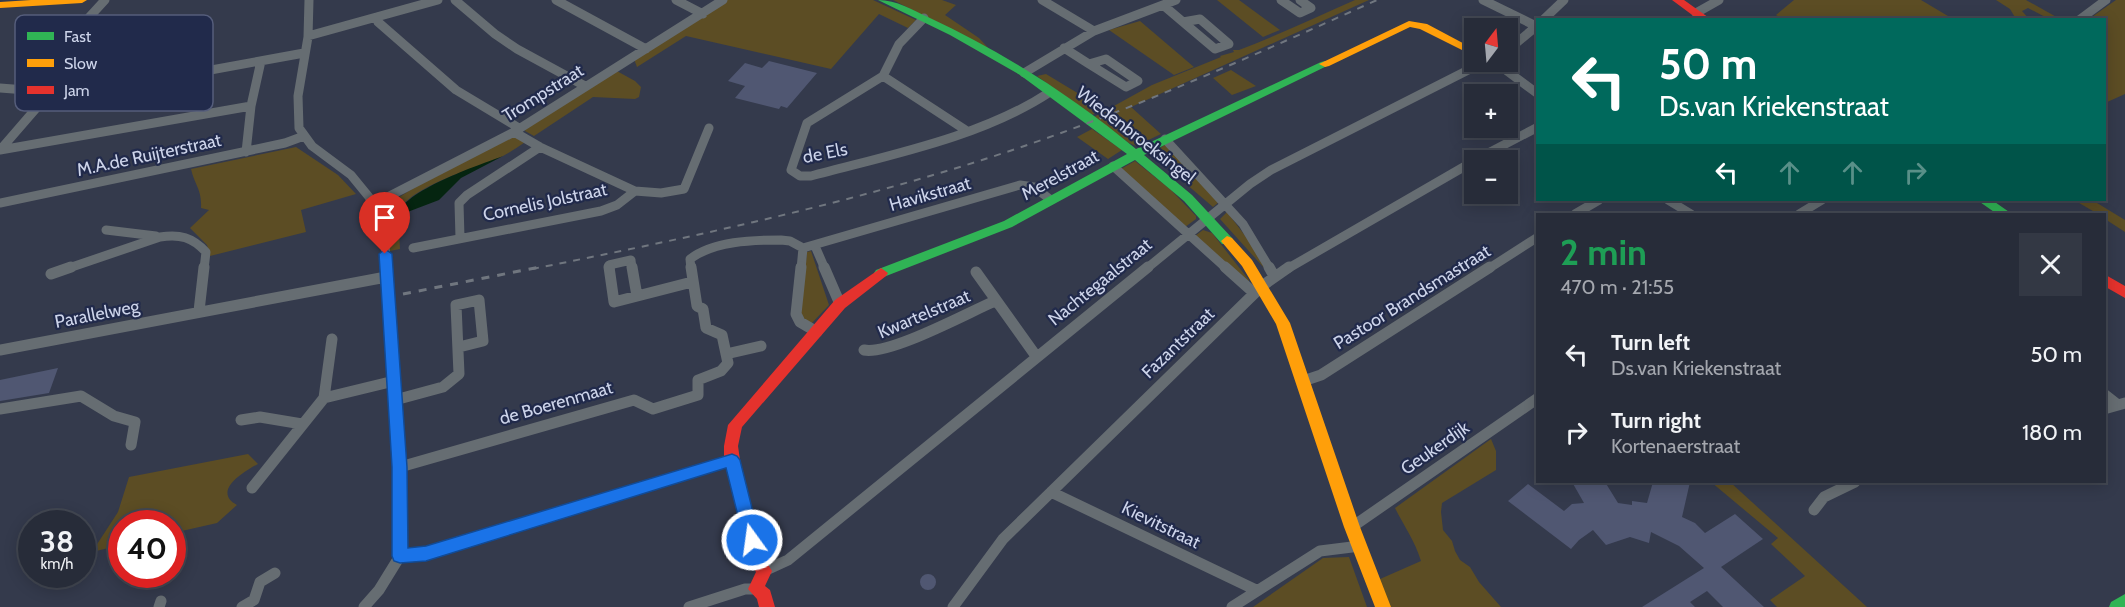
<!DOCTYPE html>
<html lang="en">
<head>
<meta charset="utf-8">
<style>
  :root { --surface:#272c39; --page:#333844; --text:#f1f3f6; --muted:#a4a7ae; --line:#434853 }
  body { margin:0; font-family:Cabin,sans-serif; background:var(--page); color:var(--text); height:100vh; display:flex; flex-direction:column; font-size:22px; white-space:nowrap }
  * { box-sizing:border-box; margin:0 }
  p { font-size:20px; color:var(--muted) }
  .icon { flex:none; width:33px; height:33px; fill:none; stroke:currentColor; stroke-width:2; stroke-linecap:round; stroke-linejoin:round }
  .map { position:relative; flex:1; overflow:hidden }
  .panel { position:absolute; left:1536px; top:213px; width:570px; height:270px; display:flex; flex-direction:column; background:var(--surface); border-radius:0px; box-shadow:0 3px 15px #0003,0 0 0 2px var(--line) }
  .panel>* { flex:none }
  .top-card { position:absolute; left:1536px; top:18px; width:570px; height:183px; border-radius:0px; box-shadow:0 3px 15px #0003,0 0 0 2px var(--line); background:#00695c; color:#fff; overflow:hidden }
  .needle { width:39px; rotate:16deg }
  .buttons { position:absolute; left:1464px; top:18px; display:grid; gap:12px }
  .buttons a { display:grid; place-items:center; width:54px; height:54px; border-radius:0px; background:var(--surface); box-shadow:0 3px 15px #0003,0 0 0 2px var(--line); font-size:30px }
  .speed { position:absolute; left:18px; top:510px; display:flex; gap:12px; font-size:30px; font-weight:700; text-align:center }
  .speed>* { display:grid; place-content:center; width:78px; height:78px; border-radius:50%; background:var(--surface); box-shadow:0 3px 15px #0003,0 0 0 2px var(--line); line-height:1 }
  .speed small { font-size:15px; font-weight:400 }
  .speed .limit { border:9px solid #d22; background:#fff; color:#111 }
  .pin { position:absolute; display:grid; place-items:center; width:51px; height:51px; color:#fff; margin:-62px -26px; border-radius:50% 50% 50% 0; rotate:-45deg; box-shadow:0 0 6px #0007 }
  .pin .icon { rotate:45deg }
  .me { position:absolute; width:66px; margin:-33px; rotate:346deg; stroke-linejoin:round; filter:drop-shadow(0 0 4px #0008) }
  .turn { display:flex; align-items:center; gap:21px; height:126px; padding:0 24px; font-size:27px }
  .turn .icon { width:78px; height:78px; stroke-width:2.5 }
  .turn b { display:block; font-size:42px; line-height:51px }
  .lanes { display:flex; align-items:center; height:57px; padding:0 24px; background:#0003; justify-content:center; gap:30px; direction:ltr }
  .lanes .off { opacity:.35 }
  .round { display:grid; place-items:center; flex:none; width:63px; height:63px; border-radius:0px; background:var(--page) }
  .headline { display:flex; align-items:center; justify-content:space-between; height:102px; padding:0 24px }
  h1 { font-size:36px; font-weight:800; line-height:45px; color:#1e9e55 }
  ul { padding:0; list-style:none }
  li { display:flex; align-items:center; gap:18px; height:78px; padding:0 24px }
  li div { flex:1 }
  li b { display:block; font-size:22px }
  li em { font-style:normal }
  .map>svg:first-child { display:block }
</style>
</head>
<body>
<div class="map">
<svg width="2125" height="607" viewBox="0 0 2125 607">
  <rect width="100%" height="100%" fill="#343a4c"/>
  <path fill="#5c4d24" d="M 727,0 L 873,0 L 916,20 L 908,28 L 879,14 L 831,69 L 686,36 L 637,67 L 634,59 Z
    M 893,0 L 942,0 L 956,5 L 945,15 L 979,38 L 990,50 Z
    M 1217,0 L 1239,0 L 1280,30 L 1263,37 Z
    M 1355,0 L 1369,0 L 1131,107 L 1161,134 L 1136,146 L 1129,143 L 1094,117 L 1152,85 L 1221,57 L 1220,56 L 1234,52 L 1233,50 L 1239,50 C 1281,34 1316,17 1355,0 Z
    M 1794,0 L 1921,0 L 1953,19 L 1784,20 L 1776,15 Z
    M 1996,0 L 2026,0 L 2060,19 L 2049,19 L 2028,8 L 2022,11 L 2029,19 L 2016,19 L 2010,9 Z
    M 2116,0 L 2125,0 L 2125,94 L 2105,103 L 2104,20 L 2089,19 Z
    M 1140,21 L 1194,67 L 1174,75 L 1109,30 Z
    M 615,70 L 635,81 L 641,87 L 639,97 L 635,99 L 593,97 L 534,136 L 525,131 L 526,128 Z
    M 1231,70 L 1256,86 L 1232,95 L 1213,78 Z
    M 1046,74 L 1104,109 L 1092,115 L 1086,112 L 1037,76 Z
    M 1092,129 L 1122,150 L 1108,159 L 1077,137 Z
    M 511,136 L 527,141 C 519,146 511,152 503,156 C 477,168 410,186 398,212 L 400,249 L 390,251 L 388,204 L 425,181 Z
    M 1166,144 L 1219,202 L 1213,207 L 1151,154 Z
    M 296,147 L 338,175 L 356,194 L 301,210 L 306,232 L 210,256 L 207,245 L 190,228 L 209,210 L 201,208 C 202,189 195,186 191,169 Z
    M 1135,161 L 1171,190 L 1196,216 L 1196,219 L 1185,227 L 1119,170 Z
    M 2074,200 L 2098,200 L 2097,203 L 2125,220 L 2125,232 L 2105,219 L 2104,214 L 2098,214 Z
    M 1227,212 L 1259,254 L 1265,269 L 1220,219 Z
    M 1203,230 L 1212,233 L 1249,280 L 1248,283 L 1195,236 Z
    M 811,251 L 829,305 L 811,324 L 800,316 L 807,252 Z
    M 1491,439 L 1496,451 L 1496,470 L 1442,503 L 1441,512 L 1443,530 L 1452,541 L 1455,551 L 1460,560 L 1470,567 L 1479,582 L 1501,607 L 1390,607 L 1380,579 L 1421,561 C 1415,541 1404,526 1395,508 Z
    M 248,454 L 258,464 C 245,471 211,491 237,505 L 217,523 L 173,533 L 172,524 L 122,524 L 121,545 L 92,552 L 118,512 L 129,477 Z
    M 1711,482 L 1730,482 L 1867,607 L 1777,607 L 1770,600 L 1805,576 L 1771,544 L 1778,538 Z
    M 1349,557 L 1367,607 L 1253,607 L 1323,558 Z"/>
  <path fill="#052510" d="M 503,156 L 461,178 L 439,200 L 397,216 C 402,191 479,165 503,156 Z"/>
  <path fill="#505772" d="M 769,61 L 817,73 L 787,108 L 781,106 L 779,109 L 735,98 L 745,86 L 728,81 L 745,63 L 762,68 Z
    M 58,368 L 49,393 L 0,401 L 0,380 Z
    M 1572,482 L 1605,482 L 1618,503 L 1632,505 L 1632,501 L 1647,503 L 1653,482 L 1690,482 L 1682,517 L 1695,523 L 1705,533 L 1735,514 L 1763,539 L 1721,567 L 1764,607 L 1723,607 L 1707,591 L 1690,602 L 1695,607 L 1642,607 L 1704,568 L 1679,546 L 1651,532 L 1649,543 L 1630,537 L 1606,545 L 1593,530 L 1579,540 L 1571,549 L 1508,501 L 1528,484 L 1564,511 L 1572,504 L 1584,503 Z
    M920 582a8 8 0 1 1 16 0a8 8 0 1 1-16 0Z"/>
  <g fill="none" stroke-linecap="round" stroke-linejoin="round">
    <path stroke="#666d72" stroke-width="9" d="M 309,0 L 308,37 L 298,96 L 299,128 L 312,146 L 351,175 L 369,197 L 384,232 L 387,269
      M 455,0 L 495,34 L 517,49 L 585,86
      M 556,0 L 646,49
      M 676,0 L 703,14
      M 1042,0 L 1094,31
      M 1281,0 L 1300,13 L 1311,8 L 1300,0
      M 1483,0 L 1536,26
      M 1163,5 L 1183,22
      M 1696,13 L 1719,0
      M 377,17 L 378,22 L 456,90 L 519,128
      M 924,18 L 899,44 L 883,76 L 807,123 L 791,170 L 800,176 L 811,176 C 889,155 982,137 1050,92
      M 1200,19 L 1229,44 L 1215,49 L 1183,22 Z
      M 1543,20 L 1564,0
      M 2079,20 L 2106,0
      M 308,36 L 438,0
      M 71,37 L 74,43 L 90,43 L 197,35 L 203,37 L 200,53
      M 1064,48 L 1089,64
      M 1508,50 L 1538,25
      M 38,57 L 71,37 L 105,0
      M 1106,59 L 1138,81 L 1126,87 L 1089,64 Z
      M 1495,62 L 1538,94
      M 1024,73 L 1094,31 L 1176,0
      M 883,76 L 967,131
      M 0,88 L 39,91 L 118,87 L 304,53
      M 514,132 L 540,147 L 635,191 L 661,193 L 684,189 L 709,128
      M 1165,139 L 1243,224 L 1270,269
      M 0,150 L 251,106
      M 0,150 L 52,90
      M 246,152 L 251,106 L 261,61
      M 1475,160 L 1538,127
      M 1113,166 L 1227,269
      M 1668,200 L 1691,214
      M 0,203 L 285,143 L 304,136
      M 374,204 L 514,132 L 723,0
      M 1575,214 L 1599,200
      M 1799,214 L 1822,200
      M 106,230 L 156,236
      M 460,238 L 459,203 L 467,195 L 540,147
      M 815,246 L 825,269
      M 413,248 L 601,211 L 617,205 L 635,191
      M 66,269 L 160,237 C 180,234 192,237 206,252 L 204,269
      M 610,269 L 609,265 L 631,260 L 632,269
      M 691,269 L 690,259 C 714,241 752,240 781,240 L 790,241 L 803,248
      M 801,269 L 803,248 L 1020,185 L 1034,187 L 1051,200
      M 1146,269 L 1250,184 L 1271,170 L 1484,62
      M 1287,269 L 1474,161
      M 1488,269 L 1538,237"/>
    <path stroke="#666d72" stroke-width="11" d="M 609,267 L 614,302 L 692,282
      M 632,267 L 637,296
      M 801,267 L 796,314 L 800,322 L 817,332
      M 824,267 L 840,304
      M 1225,267 L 1254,293
      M 1269,267 L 1274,276
      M 976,272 L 1036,356
      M 51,274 L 71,267
      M 199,311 L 204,267
      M 0,350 L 386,277
      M 864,350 C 890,355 967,313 995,301
      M 726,354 L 761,346
      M 1303,381 L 1321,375 L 1490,267
      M 2104,394 L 2118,405
      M 324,398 L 394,381
      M 395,400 L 443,387 L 459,374 L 456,305 L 479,300 L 483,341 L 459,347
      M 0,409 L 81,396 L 114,416 L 135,422 L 131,445
      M 2104,409 L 2125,403
      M 241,420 L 260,417 L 302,424
      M 400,467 L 634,400 L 653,409 L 698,395 L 698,380 L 721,371 L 728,363 L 722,335 L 706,328 L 703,309 L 697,306 L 691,267
      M 252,488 L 324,398 L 332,339
      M 1051,492 L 1256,590
      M 1814,510 L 1824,497 L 1855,482
      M 1352,527 L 1538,398
      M 400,556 L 426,554 L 732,460
      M 764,571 L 788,560 L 1148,267
      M 159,607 L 161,601
      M 242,607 L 254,600 L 260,582 L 275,573
      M 364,607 L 379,590 L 400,556 L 401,542 L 400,467 L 386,267
      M 689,607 L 745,589 L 756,589
      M 953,607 L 1003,539 L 1262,286 L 1289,267
      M 1232,607 L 1320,551 L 1360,546"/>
    <path fill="#30b455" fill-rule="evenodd" d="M 878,0 C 897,0 912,10 930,18 C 1003,52 1074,97 1136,149 L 1321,62 L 1325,61 L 1331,64 L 1144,155 L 1192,195 L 1232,238 L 1233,241 L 1232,244 L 1222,244 L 1184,201 L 1135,160 L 1012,227 L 881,278 L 874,273 L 876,270 L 1004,221 L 1127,154 L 1020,75 L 950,35 Z
      M 1977,200 L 1992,200 L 2012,214 L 1997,214 Z
      M 2125,594 L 2125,607 L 2109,607 L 2111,602 Z"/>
    <path fill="#ff9f0a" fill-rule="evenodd" d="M 31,0 L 87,0 L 82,3 L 0,8 L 0,2 Z
      M 1409,21 L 1427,24 L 1474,49 L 1474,56 L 1420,29 L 1410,27 L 1329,66 L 1325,67 L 1319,64 Z
      M 1227,236 L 1232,238 L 1252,260 L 1290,323 L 1360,527 L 1391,607 L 1375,607 L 1344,527 L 1276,324 L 1242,266 L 1221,241 Z"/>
    <path fill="#e5322d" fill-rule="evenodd" d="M 1672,0 L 1684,0 L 1712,20 L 1699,20 Z
      M 881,268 L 888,273 L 886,276 L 845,308 L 742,427 L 738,446 L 740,460 L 764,558 L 772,571 L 765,586 L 770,590 L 775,607 L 759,607 L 757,599 L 748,589 L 756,572 L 749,560 L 724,460 L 724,446 L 728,425 L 835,300 Z
      M 2104,274 L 2125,286 L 2125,298 L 2104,286 Z"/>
    <path stroke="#70767f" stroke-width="2" stroke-dasharray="7 7" stroke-linecap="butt" d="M 532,269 C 683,239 835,207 982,160 C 1117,117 1248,58 1377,0"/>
    <path stroke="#70767f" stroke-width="3" stroke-dasharray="8 8" stroke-linecap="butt" d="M 403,294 L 540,267"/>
  </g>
  <path fill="#1a73e8" stroke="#114b97" stroke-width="1.5" d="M 385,249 L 392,254 L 407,467 L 408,548 L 426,546 L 732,454 L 737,456 L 740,460 L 760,540 L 757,545 L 752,547 L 746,545 L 744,540 L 726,468 L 426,561 L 400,563 L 394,561 L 392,556 L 392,467 L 379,254 Z"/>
  <g text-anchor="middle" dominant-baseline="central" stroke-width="4.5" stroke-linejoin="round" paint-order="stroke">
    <g font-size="18" fill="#cdd4ea" stroke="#212a4b">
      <text transform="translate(543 93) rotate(-32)">Trompstraat</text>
      <text transform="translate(1136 135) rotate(38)">Wiedenbroeksingel</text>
      <text transform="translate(825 153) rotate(-11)">de Els</text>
      <text transform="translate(149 155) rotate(-12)">M.A.de Ruijterstraat</text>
      <text transform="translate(1060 175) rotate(-29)">Merelstraat</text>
      <text transform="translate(930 194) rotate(-16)">Havikstraat</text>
      <text transform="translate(545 202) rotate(-12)">Cornelis Jolstraat</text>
      <text transform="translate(1100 282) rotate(-39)">Nachtegaalstraat</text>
      <text transform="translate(1412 297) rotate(-32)">Pastoor Brandsmastraat</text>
      <text transform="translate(97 314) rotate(-11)">Parallelweg</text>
      <text transform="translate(924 314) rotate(-23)">Kwartelstraat</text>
      <text transform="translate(1178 343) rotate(-44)">Fazantstraat</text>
      <text transform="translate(556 403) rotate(-16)">de Boerenmaat</text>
      <text transform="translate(1435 448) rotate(-35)">Geukerdijk</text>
      <text transform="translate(1161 525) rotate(26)">Kievitstraat</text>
    </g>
  </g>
  <rect x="15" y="15" width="198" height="96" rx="9" fill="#212a4b" stroke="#555d7b" stroke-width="1.5"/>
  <rect x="27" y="32" width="27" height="8" fill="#30b455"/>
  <rect x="27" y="59" width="27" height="8" fill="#ff9f0a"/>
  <rect x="27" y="86" width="27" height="8" fill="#e5322d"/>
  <g font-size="16" fill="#cdd4ea">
    <text x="64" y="42">Fast</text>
    <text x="64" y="69">Slow</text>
    <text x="64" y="96">Jam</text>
  </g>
</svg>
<div class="buttons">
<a><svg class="needle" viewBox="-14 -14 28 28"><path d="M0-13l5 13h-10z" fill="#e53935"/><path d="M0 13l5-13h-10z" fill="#a4a7ae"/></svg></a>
<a>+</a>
<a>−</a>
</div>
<div class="speed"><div>38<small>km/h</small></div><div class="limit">40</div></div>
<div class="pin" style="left:385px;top:254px;background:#d93025"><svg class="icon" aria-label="arrive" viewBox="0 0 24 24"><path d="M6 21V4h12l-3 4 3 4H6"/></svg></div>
<svg class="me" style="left:752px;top:540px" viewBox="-20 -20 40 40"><circle r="17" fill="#1a73e8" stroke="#fff" stroke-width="3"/><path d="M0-11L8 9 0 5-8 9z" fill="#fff"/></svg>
<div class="top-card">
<div class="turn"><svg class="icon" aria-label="left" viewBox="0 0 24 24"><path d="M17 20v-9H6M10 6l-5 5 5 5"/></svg><div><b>50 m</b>Ds.van Kriekenstraat</div></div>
<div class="lanes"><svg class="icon" aria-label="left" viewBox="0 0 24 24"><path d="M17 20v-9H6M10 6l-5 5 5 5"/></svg><svg class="icon off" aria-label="ahead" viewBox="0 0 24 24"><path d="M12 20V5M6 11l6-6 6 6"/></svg><svg class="icon off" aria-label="ahead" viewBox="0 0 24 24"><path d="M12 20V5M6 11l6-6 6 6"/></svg><svg class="icon off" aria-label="right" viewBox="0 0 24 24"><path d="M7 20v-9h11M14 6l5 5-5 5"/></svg></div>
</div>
<section class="panel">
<div class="headline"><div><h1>2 min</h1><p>470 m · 21:55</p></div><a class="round"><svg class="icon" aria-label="close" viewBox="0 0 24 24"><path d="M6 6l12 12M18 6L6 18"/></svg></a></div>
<ul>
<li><svg class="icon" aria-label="left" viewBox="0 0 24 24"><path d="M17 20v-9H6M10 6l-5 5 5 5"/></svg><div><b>Turn left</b><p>Ds.van Kriekenstraat</p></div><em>50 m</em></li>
<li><svg class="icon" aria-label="right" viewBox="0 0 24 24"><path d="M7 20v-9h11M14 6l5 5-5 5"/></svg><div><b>Turn right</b><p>Kortenaerstraat</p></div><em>180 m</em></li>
</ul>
</section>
</div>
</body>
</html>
